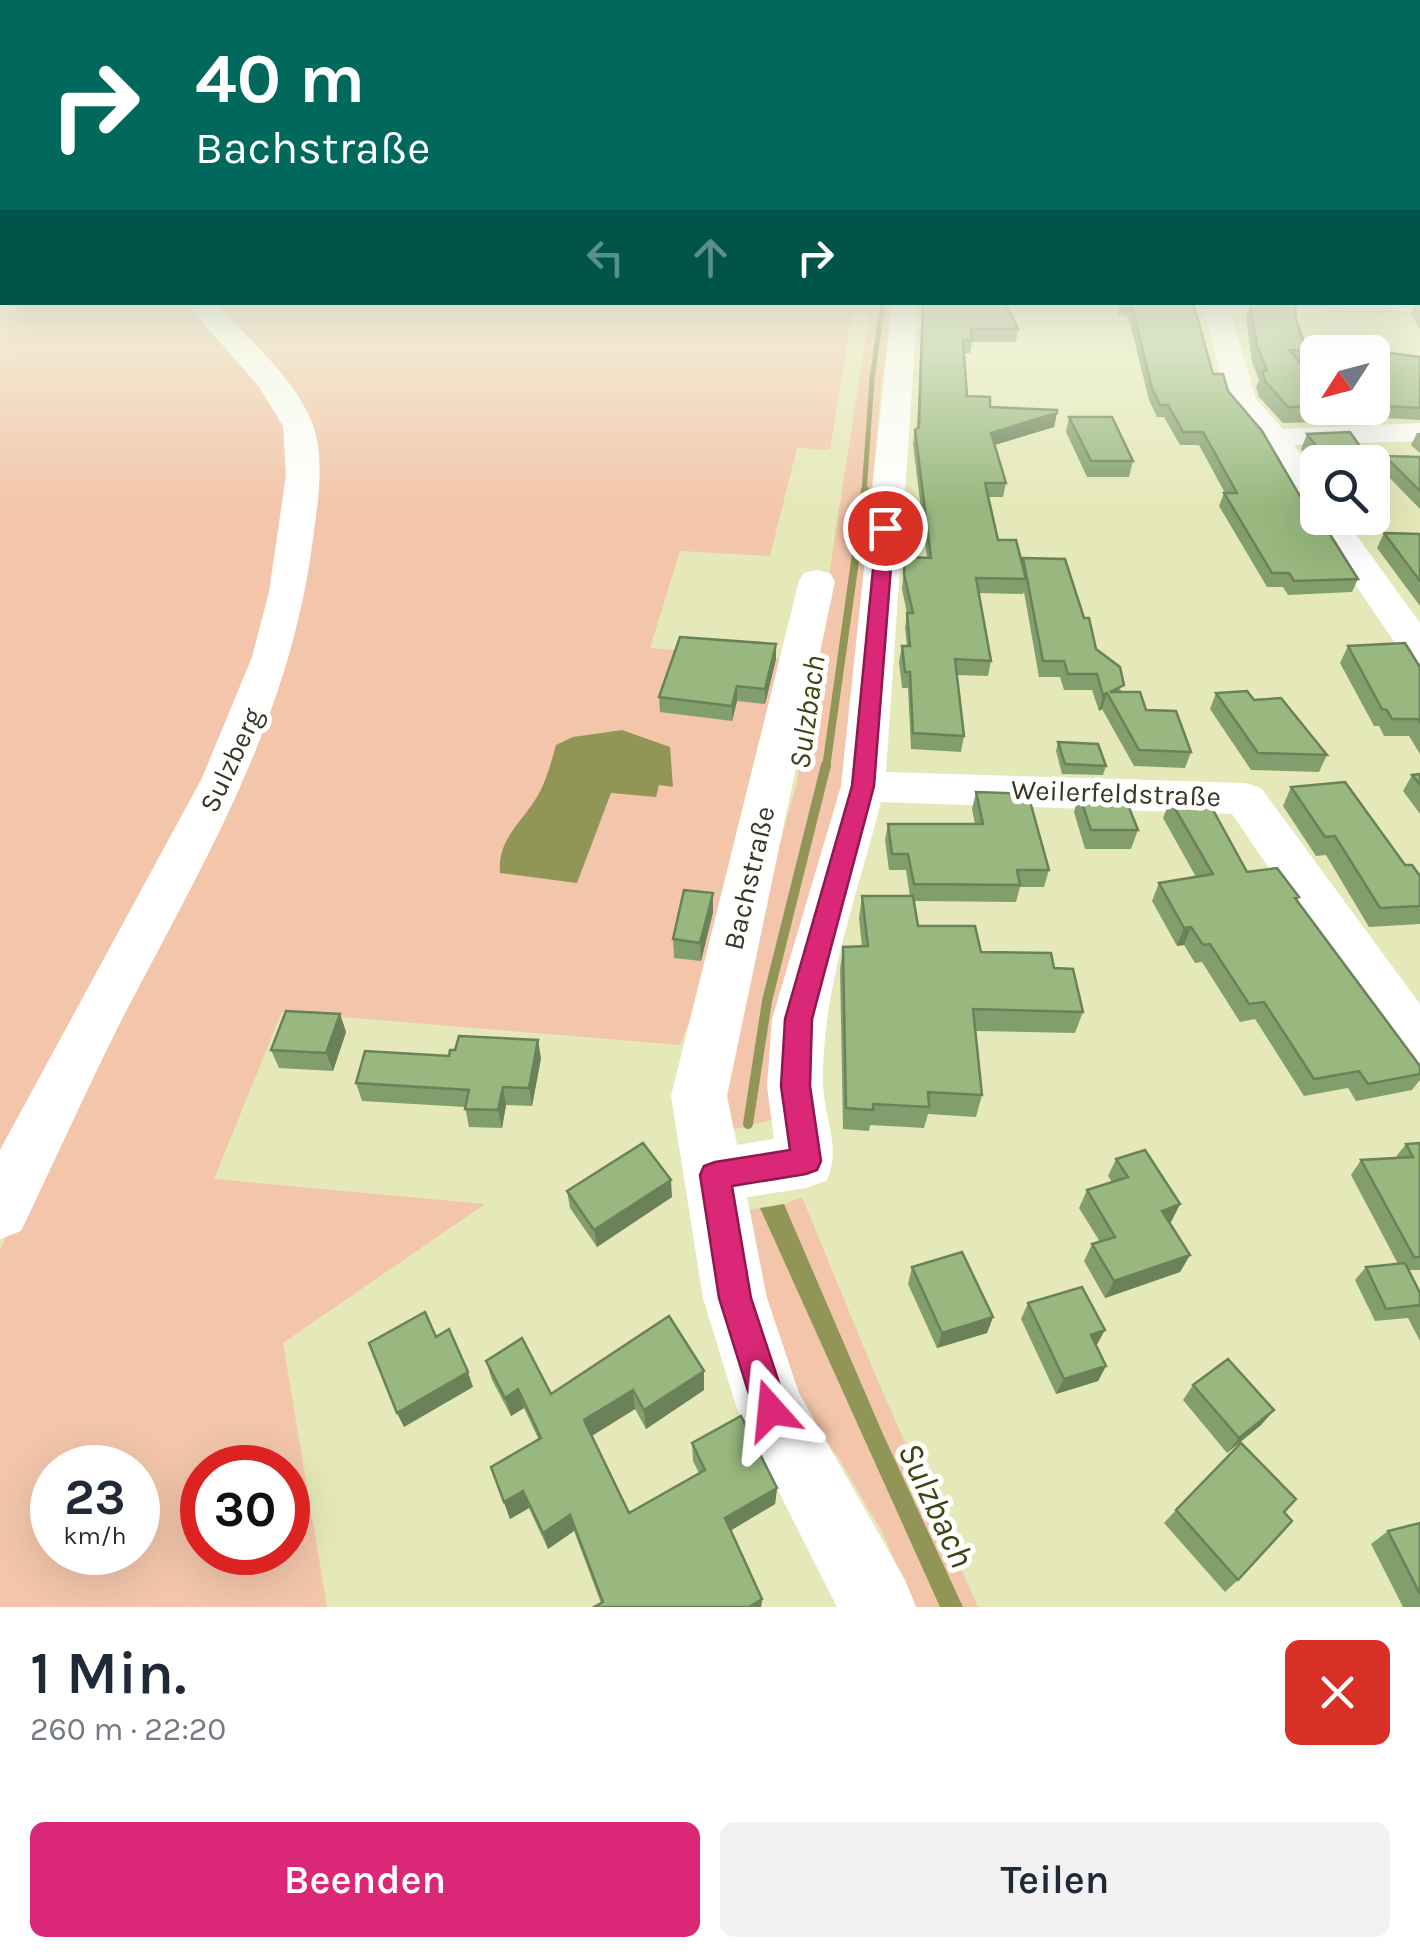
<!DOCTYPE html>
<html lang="de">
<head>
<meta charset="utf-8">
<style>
  :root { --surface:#fff; --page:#f2f2f3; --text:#1f2937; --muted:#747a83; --accent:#db2777 }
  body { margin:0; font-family:Karla,sans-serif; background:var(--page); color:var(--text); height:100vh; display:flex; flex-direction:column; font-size:38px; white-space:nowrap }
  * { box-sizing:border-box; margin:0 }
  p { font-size:32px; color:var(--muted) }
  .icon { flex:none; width:55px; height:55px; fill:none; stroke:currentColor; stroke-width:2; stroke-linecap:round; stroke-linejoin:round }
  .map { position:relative; height:1607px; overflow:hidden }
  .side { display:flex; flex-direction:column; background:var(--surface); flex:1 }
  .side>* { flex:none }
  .banner { position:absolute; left:0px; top:0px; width:1420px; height:305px; box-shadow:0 10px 40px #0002; background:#00695c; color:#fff; overflow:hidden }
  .needle { width:65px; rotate:234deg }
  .controls { position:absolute; left:1300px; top:335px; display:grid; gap:20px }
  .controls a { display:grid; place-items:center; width:90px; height:90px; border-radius:15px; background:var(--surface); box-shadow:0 10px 40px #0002; font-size:50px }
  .speed { position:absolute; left:30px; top:1445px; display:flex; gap:20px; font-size:50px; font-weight:700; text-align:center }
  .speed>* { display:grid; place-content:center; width:130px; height:130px; border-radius:50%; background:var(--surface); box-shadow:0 10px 40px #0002; line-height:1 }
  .speed small { font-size:25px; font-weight:400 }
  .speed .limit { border:15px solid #d22; background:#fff; color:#111 }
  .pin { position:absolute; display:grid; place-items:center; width:85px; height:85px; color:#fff; margin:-42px; border:5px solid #fff; border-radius:50%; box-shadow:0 2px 10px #0007 }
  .me { position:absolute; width:110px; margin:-55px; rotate:342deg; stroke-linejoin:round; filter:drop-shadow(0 0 8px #0008) }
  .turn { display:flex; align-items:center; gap:35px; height:210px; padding:0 30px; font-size:45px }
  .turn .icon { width:130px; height:130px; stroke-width:2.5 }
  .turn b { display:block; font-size:70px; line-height:85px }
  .lanes { display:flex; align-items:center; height:95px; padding:0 30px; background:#0003; justify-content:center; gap:50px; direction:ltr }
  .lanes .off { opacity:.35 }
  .round { display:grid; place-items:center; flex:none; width:105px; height:105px; border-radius:15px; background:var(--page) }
  .summary { display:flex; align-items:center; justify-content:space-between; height:170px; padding:0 30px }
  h1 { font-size:60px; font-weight:600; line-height:75px }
  .primary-button { display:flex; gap:20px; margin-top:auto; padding:20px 30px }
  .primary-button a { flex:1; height:115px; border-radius:15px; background:var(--accent); color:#fff; font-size:40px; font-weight:600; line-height:115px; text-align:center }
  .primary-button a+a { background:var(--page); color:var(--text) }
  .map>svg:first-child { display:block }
</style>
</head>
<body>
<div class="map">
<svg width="1420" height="1607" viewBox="0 0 1420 1607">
  <rect width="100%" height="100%" fill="#e5e9b9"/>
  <path fill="#f3c6ab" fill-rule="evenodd" d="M 0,283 L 2,302 L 186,303 L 272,396 L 288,439 L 290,479 L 281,569 L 240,711 L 0,1177 Z
    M 204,303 L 854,303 L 830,450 L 797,448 L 770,556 L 680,551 L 650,648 L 782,659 L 705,984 L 680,1045 L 282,1012 L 214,1179 L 485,1204 L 283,1343 L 327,1607 L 0,1607 L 0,1249 L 245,769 L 306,436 ZM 52,1468 L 138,1468 L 138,1552 L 52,1552 ZM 202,1468 L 288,1468 L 288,1552 L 202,1552 Z
    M 871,303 L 893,303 L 881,389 L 844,779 L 772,1120 L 724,1132 L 721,1090 L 771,875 L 797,782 Z
    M 802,1197 L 874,1372 L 978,1607 L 963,1607 L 883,1434 L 784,1204 Z
    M 760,1208 L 940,1607 L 915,1607 L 882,1532 L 838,1457 L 788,1407 L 746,1210 Z"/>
  <path fill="#919656" d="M 622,730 L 670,747 L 673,787 L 659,785 L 656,797 L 611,793 L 577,883 L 500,873 C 497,840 521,823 537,797 C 546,782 551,763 556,745 L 573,737 Z
    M 784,1204 L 883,1434 L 963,1607 L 940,1607 L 760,1208 Z"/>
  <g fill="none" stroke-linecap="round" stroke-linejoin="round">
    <path stroke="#919656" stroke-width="5" d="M 864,493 L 872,379 L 883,302"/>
    <path stroke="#919656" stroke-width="8" d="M 826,768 L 865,490"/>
    <path stroke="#919656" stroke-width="10" d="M 748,1124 L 767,1001 L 826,765"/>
    <path fill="#fff" fill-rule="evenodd" d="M 1418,296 L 1420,308 L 1412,310 L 1231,314 L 1256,399 L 1283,429 L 1420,423 L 1420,441 L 1294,445 L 1318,479 L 1318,518 L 1344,518 L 1420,623 L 1420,663 L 1406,659 L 1310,518 L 1313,513 L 1306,511 L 1261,442 L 1227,401 L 1205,312 L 1176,310 L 1163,302 L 1418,302 Z
      M 185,302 L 213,302 C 247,337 296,379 313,425 C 325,459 318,503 313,538 C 290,721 205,859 122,1019 C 87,1089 55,1160 21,1231 L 0,1239 L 0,1150 L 202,778 L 252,657 L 269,592 L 286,475 L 283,426 L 259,387 Z
      M 892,302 L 918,302 L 886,772 L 1245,783 L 1261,788 L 1420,1004 L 1420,1069 L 1401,1062 L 1232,814 L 881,802 C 858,893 822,987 823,1082 C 823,1116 842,1147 827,1180 L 806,1188 L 747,1197 L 767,1298 L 799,1393 L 905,1580 L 916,1607 L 837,1607 L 737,1409 L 703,1298 L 671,1096 L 799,581 L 804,573 L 817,570 L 830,573 L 835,581 L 727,1096 L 737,1145 L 774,1139 L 767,1086 L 772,1019 L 841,786 Z"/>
  </g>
  <path fill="#839e6d" d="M 1420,300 L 1420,329 L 1411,314 L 1416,302 Z
    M 922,302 L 1056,302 L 1056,304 L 1005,303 L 1018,329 L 1016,342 L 972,342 L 970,353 L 964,353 L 967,396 L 990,407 L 1057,413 L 1054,427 L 994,445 L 1006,483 L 1003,497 L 988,497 L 998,540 L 1022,564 L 1023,558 L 1084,618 L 1096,649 L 1122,692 L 1146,710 L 1191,752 L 1185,768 L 1134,766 L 1102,709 L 1099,711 L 1092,690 L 1064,690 L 1060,677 L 1039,677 L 1024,592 L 1023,594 L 979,593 L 991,661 L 988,676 L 956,675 L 964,736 L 961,752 L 911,749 L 908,688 L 902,688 L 899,662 L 902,646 L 907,646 L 905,628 L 907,613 L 902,589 L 905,557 L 927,558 L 913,444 L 915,430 L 917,428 Z
    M 1119,302 L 1187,302 L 1213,374 L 1228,391 L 1314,520 L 1358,579 L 1352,592 L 1288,595 L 1283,587 L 1267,587 L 1219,506 L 1224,493 L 1225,493 L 1199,445 L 1180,445 L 1164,417 L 1157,417 L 1149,400 L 1130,323 L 1126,315 L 1118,315 Z
    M 1250,302 L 1296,320 L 1307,351 L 1302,366 L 1318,386 L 1318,408 L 1331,408 L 1326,422 L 1283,423 L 1259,397 L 1256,387 L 1259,380 L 1252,362 L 1246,317 Z
    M 1375,351 L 1420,357 L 1420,420 L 1384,418 L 1382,406 L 1377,406 L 1372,376 L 1372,357 Z
    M 1069,417 L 1133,461 L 1129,477 L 1087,477 L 1066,432 Z
    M 1417,433 L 1420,433 L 1420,453 L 1411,445 Z
    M 1307,434 L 1371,462 L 1318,462 L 1318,473 L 1301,449 Z
    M 1385,456 L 1420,457 L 1420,509 L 1380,468 Z
    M 1384,533 L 1420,534 L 1420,606 L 1377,548 Z
    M 776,644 L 776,659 L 765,704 L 737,701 L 732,721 L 660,712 L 659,697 Z
    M 1348,646 L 1420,667 L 1420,754 L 1409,736 L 1384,736 L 1379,726 L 1374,726 L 1340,663 Z
    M 1216,693 L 1327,755 L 1319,772 L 1251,770 L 1210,709 Z
    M 1058,742 L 1106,766 L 1103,775 L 1062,774 L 1056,751 Z
    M 1420,774 L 1420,814 L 1403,791 L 1412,775 Z
    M 1291,787 L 1420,876 L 1420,924 L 1369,927 L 1326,855 L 1316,856 L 1283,806 Z
    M 976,792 L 1049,870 L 1044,887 L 1020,887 L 1016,902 L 914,901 L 918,926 L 981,952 L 1054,968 L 1083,1012 L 1075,1033 L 975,1031 L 982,1095 L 976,1117 L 928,1114 L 924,1128 L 870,1125 L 869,1131 L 843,1129 L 840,969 L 843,947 L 862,947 L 859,918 L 862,896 L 910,896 L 906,870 L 889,870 L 885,840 L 888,824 L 975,824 L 972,809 Z
    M 1079,794 L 1138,830 L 1131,849 L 1085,849 L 1074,812 Z
    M 1170,800 L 1247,872 L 1299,897 L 1297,901 L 1420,1066 L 1420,1080 L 1412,1090 L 1356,1101 L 1348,1088 L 1304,1096 L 1255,1019 L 1240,1022 L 1202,962 L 1195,963 L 1184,945 L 1177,946 L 1152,901 L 1159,883 L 1196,877 L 1163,818 Z
    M 713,912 L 701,961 L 674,958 L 673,939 Z
    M 340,1014 L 346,1032 L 333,1071 L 279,1068 L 271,1050 Z
    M 449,1056 L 541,1058 L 532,1106 L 506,1105 L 502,1128 L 469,1127 L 465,1107 L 362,1101 L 356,1083 Z
    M 1420,1143 L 1420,1270 L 1408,1270 L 1420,1293 L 1420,1341 L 1408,1318 L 1375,1321 L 1355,1280 L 1366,1267 L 1398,1264 L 1351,1175 L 1361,1160 L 1395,1158 L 1406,1144 Z
    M 1116,1159 L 1180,1204 L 1171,1222 L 1169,1222 L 1190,1255 L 1180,1272 L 1105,1298 L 1084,1261 L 1092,1244 L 1100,1242 L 1079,1208 L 1087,1190 L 1112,1182 L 1108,1176 Z
    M 567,1191 L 672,1197 L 597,1247 L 570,1208 Z
    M 912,1267 L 993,1317 L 987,1333 L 937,1348 L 908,1284 Z
    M 1028,1303 L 1105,1330 L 1096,1346 L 1106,1366 L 1098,1381 L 1056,1394 L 1021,1319 Z
    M 486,1361 L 551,1394 L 704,1371 L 704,1390 L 646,1429 L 635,1409 L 592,1436 L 629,1513 L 699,1473 L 693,1461 L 692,1443 L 777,1488 L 775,1504 L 731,1530 L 762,1599 L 761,1607 L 594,1607 L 601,1603 L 574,1531 L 548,1549 L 529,1508 L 510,1519 L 491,1467 L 539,1440 L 524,1408 L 511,1416 L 492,1380 Z
    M 1193,1385 L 1274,1410 L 1261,1425 L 1227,1453 L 1183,1400 Z
    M 1176,1510 L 1284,1512 L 1238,1580 L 1225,1592 L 1164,1523 Z
    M 1420,1523 L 1420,1607 L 1403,1607 L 1371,1544 L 1388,1531 Z"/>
  <path fill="#6a8159" d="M 1057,413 L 1054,427 L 988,447 L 991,433 Z
    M 776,644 L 776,659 L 765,704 L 765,689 Z
    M 737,686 L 737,701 L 732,721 L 732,706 Z
    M 1107,693 L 1102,709 L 1099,711 L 1103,695 Z
    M 713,893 L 713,912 L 701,961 L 700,943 Z
    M 1191,927 L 1184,945 L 1177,946 L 1184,928 Z
    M 340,1014 L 346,1032 L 333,1071 L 326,1053 Z
    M 538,1040 L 541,1058 L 532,1106 L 529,1088 Z
    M 503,1087 L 506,1105 L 502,1128 L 498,1110 Z
    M 671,1180 L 672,1197 L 597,1247 L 594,1230 Z
    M 1180,1204 L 1171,1222 L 1153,1228 L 1162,1211 Z
    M 1190,1255 L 1180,1272 L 1105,1298 L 1114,1281 Z
    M 993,1317 L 987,1333 L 937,1348 L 942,1333 Z
    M 1105,1330 L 1096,1346 L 1091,1335 Z
    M 1106,1366 L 1098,1381 L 1056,1394 L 1064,1379 Z
    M 704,1371 L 704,1390 L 646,1429 L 644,1410 Z
    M 468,1372 L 473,1387 L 404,1427 L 397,1413 Z
    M 518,1389 L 524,1408 L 511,1416 L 505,1398 Z
    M 633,1390 L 635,1409 L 588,1438 L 584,1420 Z
    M 1274,1410 L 1261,1425 L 1227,1453 L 1239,1438 Z
    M 777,1488 L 775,1504 L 725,1534 L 725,1518 Z
    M 523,1491 L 529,1508 L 510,1519 L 504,1502 Z
    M 570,1515 L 574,1531 L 548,1549 L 543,1533 Z
    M 762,1599 L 761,1607 L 749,1607 Z"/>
  <path fill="#98b87f" stroke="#6a8159" stroke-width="2.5" d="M 923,302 L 1005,302 L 1018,329 L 971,329 L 972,340 L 963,340 L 967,396 L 990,397 L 990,407 L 1057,410 L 1057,413 L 991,433 L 1006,483 L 985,483 L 998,540 L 1016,540 L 1026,579 L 976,578 L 991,661 L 955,659 L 964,736 L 913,733 L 910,672 L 905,672 L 902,646 L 910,646 L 907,613 L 913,613 L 904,574 L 905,557 L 931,558 L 915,430 L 919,427 Z
    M 1121,302 L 1193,303 L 1213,374 L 1223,374 L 1228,391 L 1262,431 L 1314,520 L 1321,520 L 1358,579 L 1294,581 L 1289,573 L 1272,573 L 1224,493 L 1237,493 L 1203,432 L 1183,432 L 1168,405 L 1160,405 L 1152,388 L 1133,311 L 1129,304 Z
    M 1250,302 L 1295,305 L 1296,320 L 1307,351 L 1290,350 L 1318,386 L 1318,406 L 1288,407 L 1265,381 L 1262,371 L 1267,371 L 1257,346 Z
    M 1375,351 L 1420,357 L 1420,408 L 1388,406 L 1387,395 L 1382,394 Z
    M 1069,417 L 1112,417 L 1133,461 L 1091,461 Z
    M 1350,432 L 1371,462 L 1328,462 L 1307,434 Z
    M 1385,456 L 1420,457 L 1420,491 Z
    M 1384,533 L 1420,534 L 1420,581 Z
    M 1023,558 L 1065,559 L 1084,618 L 1089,618 L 1096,649 L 1120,667 L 1124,685 L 1110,692 L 1140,692 L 1146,710 L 1176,711 L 1191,752 L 1139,750 L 1107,693 L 1103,695 L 1097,674 L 1068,674 L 1064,661 L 1043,661 Z
    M 680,637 L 776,644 L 765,689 L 737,686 L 732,706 L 659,697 Z
    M 1405,643 L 1420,667 L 1420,723 L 1418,719 L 1392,719 L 1387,710 L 1382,709 L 1348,646 Z
    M 1247,691 L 1254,700 L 1281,698 L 1327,755 L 1258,753 L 1216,693 Z
    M 1058,742 L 1098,744 L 1106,766 L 1065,764 Z
    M 1420,774 L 1420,784 L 1412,775 Z
    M 1345,782 L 1405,865 L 1412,865 L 1420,876 L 1420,906 L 1380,908 L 1335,836 L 1325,837 L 1291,787 Z
    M 976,792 L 1028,794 L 1049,870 L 1017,870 L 1020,885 L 914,884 L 908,854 L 892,854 L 888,824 L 983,824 Z
    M 1079,794 L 1124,795 L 1138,830 L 1091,830 Z
    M 1207,799 L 1247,872 L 1277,868 L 1299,897 L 1295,898 L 1420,1066 L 1420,1074 L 1368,1084 L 1359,1071 L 1314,1079 L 1264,1002 L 1249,1004 L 1210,944 L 1203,945 L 1191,927 L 1184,928 L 1159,883 L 1213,874 L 1170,800 Z
    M 684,890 L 713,893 L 700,943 L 673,939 Z
    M 862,896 L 913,896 L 918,926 L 975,926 L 981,952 L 1051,953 L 1054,968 L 1073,969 L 1083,1012 L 973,1009 L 982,1095 L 928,1092 L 929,1107 L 873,1104 L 873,1110 L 846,1108 L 843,947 L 868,946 Z
    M 286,1011 L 340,1014 L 326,1053 L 271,1050 Z
    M 459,1036 L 538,1040 L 529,1088 L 503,1087 L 498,1110 L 465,1109 L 469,1090 L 356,1083 L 365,1051 L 449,1056 L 450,1050 L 455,1050 Z
    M 643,1143 L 671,1180 L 594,1230 L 567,1191 Z
    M 1420,1143 L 1420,1257 L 1414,1257 L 1361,1160 L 1413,1157 L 1406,1144 Z
    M 1145,1150 L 1180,1204 L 1162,1211 L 1190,1255 L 1114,1281 L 1092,1244 L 1115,1237 L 1087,1190 L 1128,1177 L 1116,1159 Z
    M 962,1252 L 993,1317 L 942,1333 L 912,1267 Z
    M 1405,1263 L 1420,1293 L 1420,1307 L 1419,1305 L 1386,1309 L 1366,1267 Z
    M 1082,1287 L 1105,1330 L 1091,1335 L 1106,1366 L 1064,1379 L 1028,1303 Z
    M 425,1312 L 436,1337 L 449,1329 L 468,1372 L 397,1413 L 369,1343 Z
    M 669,1316 L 704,1371 L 644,1410 L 633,1390 L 584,1420 L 629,1513 L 705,1470 L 692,1443 L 741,1416 L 777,1488 L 725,1518 L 762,1599 L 749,1607 L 594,1607 L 603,1602 L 570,1515 L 543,1533 L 523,1491 L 504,1502 L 491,1467 L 541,1438 L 518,1389 L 505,1398 L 486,1361 L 522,1338 L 551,1394 Z
    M 1228,1359 L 1274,1410 L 1239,1438 L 1193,1385 Z
    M 1241,1443 L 1296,1499 L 1284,1512 L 1292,1521 L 1238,1580 L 1176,1510 Z
    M 1420,1523 L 1420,1594 L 1388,1531 Z"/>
  <linearGradient id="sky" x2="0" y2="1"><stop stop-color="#85a8ae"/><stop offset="0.56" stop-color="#f3f5e0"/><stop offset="1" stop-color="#f3f5e0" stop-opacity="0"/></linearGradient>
  <rect width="1420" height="508" fill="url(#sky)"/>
  <path fill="#db2777" stroke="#8e194d" stroke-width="2.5" d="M 885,523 L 894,528 L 874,786 L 812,1019 L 810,1086 L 821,1161 L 817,1170 L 806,1174 L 732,1186 L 751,1298 L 788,1410 L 783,1422 L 771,1427 L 759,1422 L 754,1410 L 719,1298 L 700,1175 L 704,1166 L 715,1162 L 790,1150 L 781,1086 L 785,1019 L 852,786 L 877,528 Z"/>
  <g text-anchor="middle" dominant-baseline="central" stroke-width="10" stroke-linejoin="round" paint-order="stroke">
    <g font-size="28" fill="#353724" stroke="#fff">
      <text transform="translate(231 760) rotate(-65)">Sulzberg</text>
      <text transform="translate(1116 793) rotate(2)">Weilerfeldstraße</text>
      <text transform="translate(749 878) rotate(-77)">Bachstraße</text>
    </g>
    <g font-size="30" font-style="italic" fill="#404311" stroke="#fff">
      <text transform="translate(807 712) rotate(-82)">Sulzbach</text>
    </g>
    <g font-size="35" font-style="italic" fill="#404311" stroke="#fff">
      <text transform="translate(936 1505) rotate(65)">Sulzbach</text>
    </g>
  </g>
</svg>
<div class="controls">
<a><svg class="needle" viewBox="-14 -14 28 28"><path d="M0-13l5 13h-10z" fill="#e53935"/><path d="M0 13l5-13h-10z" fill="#747a83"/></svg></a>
<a><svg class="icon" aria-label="search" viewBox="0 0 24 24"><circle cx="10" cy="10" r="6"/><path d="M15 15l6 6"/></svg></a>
</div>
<div class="speed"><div>23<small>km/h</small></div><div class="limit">30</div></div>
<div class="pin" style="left:885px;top:528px;background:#d93025"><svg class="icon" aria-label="arrive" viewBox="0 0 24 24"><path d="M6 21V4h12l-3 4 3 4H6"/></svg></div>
<svg class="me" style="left:771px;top:1410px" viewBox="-20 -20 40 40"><path d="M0-17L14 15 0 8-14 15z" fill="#db2777" stroke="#fff" stroke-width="4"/></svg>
<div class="banner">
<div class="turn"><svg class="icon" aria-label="right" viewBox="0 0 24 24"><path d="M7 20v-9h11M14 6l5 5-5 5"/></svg><div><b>40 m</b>Bachstraße</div></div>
<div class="lanes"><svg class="icon off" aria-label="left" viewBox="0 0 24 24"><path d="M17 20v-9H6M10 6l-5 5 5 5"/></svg><svg class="icon off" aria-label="ahead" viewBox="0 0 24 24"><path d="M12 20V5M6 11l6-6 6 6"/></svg><svg class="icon" aria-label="right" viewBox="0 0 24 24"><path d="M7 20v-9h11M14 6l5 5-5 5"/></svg></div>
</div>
</div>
<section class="side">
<div class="summary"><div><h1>1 Min.</h1><p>260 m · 22:20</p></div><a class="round" style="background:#d93025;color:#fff"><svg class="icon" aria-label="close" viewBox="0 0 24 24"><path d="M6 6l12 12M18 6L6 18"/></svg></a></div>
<div class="primary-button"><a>Beenden</a><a>Teilen</a></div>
</section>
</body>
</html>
